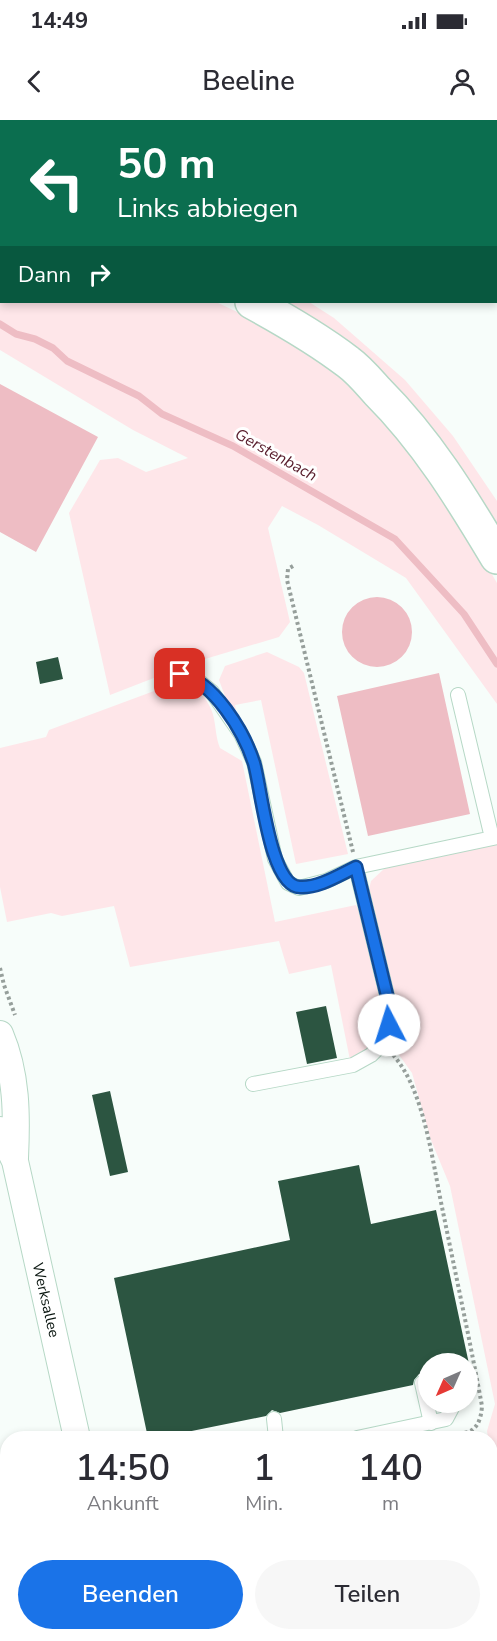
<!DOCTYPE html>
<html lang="de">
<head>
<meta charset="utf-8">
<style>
  :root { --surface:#fff; --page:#f7f7f7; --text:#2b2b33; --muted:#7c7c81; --accent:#1a73e8 }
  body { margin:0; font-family:"Nunito Sans",sans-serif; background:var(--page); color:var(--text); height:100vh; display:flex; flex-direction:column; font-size:22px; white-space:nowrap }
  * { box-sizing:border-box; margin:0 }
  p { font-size:20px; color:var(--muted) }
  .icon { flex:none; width:33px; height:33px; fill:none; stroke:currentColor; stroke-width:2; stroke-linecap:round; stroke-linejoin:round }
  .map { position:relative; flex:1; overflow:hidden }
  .side { position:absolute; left:0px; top:1311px; width:498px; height:210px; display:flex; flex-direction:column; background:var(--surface); border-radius:24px 24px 0 0; box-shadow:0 3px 9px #0003 }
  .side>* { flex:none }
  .guide { position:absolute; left:0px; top:0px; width:498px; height:183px; box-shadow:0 3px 9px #0003; background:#0b6e4f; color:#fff; overflow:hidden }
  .needle { width:39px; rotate:225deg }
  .controls { position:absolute; left:418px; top:1233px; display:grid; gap:12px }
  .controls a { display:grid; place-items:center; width:60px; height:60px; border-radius:50%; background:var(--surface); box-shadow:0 3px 9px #0003; font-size:30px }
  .pin { position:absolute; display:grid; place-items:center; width:51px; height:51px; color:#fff; margin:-26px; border-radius:12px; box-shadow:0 3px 9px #0006 }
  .me { position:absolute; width:66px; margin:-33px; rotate:355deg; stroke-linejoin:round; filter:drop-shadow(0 0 4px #0008) }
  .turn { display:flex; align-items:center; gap:21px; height:126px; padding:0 18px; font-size:27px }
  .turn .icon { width:78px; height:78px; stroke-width:2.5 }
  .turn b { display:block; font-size:42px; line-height:51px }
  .then { display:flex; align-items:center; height:57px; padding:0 18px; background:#0003; gap:12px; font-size:22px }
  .eta { display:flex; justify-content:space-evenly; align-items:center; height:102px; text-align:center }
  .eta b { font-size:36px; font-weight:600; line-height:42px }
  .primary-button { display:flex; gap:12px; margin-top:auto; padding:12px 18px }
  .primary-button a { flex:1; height:69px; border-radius:36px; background:var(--accent); color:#fff; font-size:24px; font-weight:600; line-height:69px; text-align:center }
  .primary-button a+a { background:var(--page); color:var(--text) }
  .status { display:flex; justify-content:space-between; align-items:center; height:42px; padding:0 30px; background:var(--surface); direction:ltr }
  .status svg { height:16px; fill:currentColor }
  header { display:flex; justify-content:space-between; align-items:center; height:78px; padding:0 18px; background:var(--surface); font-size:27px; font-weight:600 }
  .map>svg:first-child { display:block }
</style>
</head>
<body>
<div class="status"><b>14:49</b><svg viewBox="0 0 49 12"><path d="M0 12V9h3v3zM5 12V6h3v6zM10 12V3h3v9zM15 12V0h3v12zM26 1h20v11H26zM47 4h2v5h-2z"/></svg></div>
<header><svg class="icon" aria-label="back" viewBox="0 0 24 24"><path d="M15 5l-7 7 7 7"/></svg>Beeline<svg class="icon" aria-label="person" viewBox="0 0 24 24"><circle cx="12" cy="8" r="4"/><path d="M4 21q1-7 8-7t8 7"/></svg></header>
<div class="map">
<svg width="497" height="1521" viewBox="0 0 497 1521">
  <rect width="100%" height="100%" fill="#f7fdfa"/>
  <path fill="#fee6e9" d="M 0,95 L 2,182 L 216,182 L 261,203 L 326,243 L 384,295 L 457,395 L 497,463 L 497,584 L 406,458 L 318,405 L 282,386 L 268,408 L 290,502 L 279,517 L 195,542 L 110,575 L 69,393 L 100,340 L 118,338 L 146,352 L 188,338 L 133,310 L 0,230 Z
    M 271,182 L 309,182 L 334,198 L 405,260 L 453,316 L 497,381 L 497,413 Z
    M 267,532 L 299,547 L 304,553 L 348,734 L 296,744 L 261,580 L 235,585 L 237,596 L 232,595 L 219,560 L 225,546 Z
    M 173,564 L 198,568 C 204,577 212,587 214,599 C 216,609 216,618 220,628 L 242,641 L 275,802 L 356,785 L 359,791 L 380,881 L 381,912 L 365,931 L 350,940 L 331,845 L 289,854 L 279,821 L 130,847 L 114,786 L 62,796 L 51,793 L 7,802 L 0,767 L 0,628 L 46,617 L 49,610 Z
    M 497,723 L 497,1359 L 491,1328 L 490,1318 L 488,1318 L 487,1311 L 495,1284 L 450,1066 L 431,1020 L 412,953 L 394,928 L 398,903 L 368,774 L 371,761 L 385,748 Z"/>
  <path fill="#eebdc4" d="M 0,264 L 98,317 L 36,432 L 0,412 Z
    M342 512a35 35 0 1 1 70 0a35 35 0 1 1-70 0Z
    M 439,553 L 470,694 L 368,716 L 337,576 Z"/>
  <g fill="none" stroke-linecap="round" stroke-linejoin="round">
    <path stroke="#eebdc4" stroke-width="7" d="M 0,204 L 16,214 L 35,219 L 53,228 L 67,241 L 139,276 L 162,294 L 233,326 L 395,419 L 464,494 L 497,544"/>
  </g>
  <path fill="#2c5541" d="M 58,537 L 63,559 L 40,564 L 36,542 Z
    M 326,886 L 337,938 L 307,944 L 296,892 Z
    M 110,971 L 128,1052 L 110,1056 L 92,975 Z
    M 359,1045 L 371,1104 L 436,1090 L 469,1244 L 429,1244 L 429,1257 L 425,1255 L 419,1254 L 414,1260 L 413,1265 L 280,1293 L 272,1290 L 266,1296 L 157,1318 L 148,1318 L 114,1158 L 290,1120 L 278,1061 Z"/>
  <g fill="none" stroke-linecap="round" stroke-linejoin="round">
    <g stroke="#b6d8c6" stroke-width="16">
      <path id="service" d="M 180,554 L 196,559 L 212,572 L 241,614 L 254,642 L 275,739 L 288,763 L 299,768 L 326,761 L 356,747 L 497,717
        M 458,575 L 492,718
        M 253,964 L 353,945 L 371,935 L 382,924 L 389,905 L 391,892 L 356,747
        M 422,1263 L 431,1303
        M 274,1299 L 276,1318
        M 357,1318 L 446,1299 L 455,1282"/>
    </g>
    <g stroke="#b6d8c6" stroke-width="28">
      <path id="minor" d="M 0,914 C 17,954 17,995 15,1038
        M 0,1010 L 15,1041 L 77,1318
        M 120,1514 L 122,1521"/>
    </g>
    <g stroke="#b6d8c6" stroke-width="36">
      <path id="tertiary" d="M 0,74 L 2,75
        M 252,182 C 285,200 318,219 348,242 C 359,250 368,261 377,271 C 427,321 461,377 497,437"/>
    </g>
    <path stroke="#969f9b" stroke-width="4" stroke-dasharray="3 3" stroke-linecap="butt" d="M 293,446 L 288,449 L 287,460 L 353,732
      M 0,848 L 4,865 L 15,895
      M 393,935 C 425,970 433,1046 443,1092 C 456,1156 470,1221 482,1286 C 481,1301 476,1314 459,1313"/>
    <use href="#service" stroke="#fff" stroke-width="14"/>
    <use href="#minor" stroke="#fff" stroke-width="26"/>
    <use href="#tertiary" stroke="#fff" stroke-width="33"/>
  </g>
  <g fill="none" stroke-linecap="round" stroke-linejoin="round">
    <g stroke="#114b97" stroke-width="15">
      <path id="route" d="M 180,554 C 214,561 244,612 254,643 C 261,666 270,767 300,767 C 319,768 339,755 356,747 L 391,892 L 389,905"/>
    </g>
    <use href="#route" stroke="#1a73e8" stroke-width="10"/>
  </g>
  <g text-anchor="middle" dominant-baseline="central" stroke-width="6" stroke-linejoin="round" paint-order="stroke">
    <g font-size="15" fill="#0a1610" stroke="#fff">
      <text transform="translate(46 1180) rotate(77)">Werksallee</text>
    </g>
    <g font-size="16" font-style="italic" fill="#571c2b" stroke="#fff">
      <text transform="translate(276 335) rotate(29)">Gerstenbach</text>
    </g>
  </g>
</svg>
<div class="controls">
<a><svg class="needle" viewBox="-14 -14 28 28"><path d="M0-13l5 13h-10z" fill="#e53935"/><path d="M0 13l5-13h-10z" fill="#7c7c81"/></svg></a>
</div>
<div class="pin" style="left:180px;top:554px;background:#d93025"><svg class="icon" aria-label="arrive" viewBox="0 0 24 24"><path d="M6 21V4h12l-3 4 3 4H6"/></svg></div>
<svg class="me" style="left:389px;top:905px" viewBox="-20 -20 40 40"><circle r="19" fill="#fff"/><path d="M0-13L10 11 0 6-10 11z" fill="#1a73e8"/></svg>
<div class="guide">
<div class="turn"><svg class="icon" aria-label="left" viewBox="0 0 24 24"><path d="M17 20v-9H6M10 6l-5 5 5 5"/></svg><div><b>50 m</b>Links abbiegen</div></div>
<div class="then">Dann<svg class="icon" aria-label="right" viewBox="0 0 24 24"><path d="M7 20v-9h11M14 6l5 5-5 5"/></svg></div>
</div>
<section class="side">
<div class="eta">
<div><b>14:50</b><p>Ankunft</p></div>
<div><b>1</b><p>Min.</p></div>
<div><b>140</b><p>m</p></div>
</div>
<div class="primary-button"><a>Beenden</a><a>Teilen</a></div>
</section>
</div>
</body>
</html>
